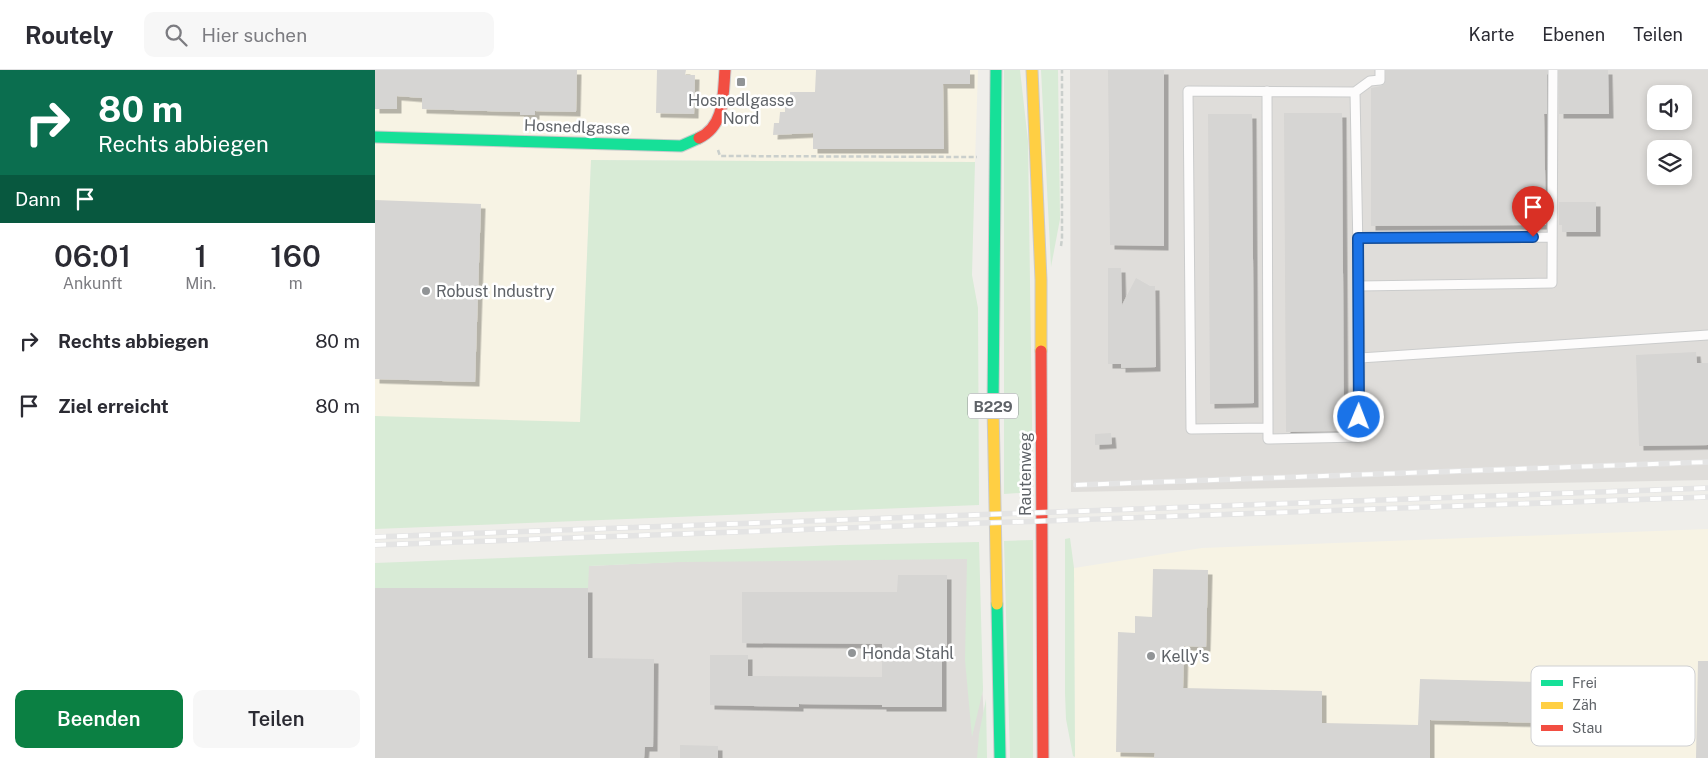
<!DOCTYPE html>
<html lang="de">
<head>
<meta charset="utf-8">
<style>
  :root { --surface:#fff; --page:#f7f7f7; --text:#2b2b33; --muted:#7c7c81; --line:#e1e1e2; --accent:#0b8043 }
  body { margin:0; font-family:"Public Sans",sans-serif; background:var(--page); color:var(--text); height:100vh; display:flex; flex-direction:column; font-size:19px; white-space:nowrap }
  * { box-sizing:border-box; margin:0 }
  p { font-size:16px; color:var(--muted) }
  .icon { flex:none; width:28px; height:28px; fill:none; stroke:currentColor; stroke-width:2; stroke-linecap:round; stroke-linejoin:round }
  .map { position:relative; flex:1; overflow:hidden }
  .details { display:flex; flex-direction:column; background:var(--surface); width:375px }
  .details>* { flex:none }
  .hud { background:#0b6e4f; color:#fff; overflow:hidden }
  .fabs { position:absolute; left:1272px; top:15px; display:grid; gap:10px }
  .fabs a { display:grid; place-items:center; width:45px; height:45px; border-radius:10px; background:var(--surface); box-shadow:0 2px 8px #0003; font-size:25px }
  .pin { position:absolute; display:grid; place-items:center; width:42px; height:42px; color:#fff; margin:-51px -21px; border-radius:50% 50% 50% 0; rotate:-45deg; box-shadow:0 0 5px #0007 }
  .pin .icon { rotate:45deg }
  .me { position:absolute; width:55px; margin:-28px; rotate:1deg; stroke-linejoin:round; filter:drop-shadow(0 0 4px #0008) }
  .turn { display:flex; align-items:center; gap:18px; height:105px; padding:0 15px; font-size:22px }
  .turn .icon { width:65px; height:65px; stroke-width:2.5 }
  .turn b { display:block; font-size:35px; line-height:42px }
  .then { display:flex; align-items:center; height:48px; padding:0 15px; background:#0003; gap:10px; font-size:19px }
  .eta { display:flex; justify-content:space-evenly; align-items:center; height:85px; text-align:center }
  .eta b { font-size:30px; font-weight:600; line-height:35px }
  .cta { display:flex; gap:10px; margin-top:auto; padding:10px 15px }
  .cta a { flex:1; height:58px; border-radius:10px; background:var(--accent); color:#fff; font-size:20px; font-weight:600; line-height:58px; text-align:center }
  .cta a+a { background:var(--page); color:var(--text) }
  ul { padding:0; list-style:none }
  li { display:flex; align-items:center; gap:15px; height:65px; padding:0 15px }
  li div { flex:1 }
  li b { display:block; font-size:19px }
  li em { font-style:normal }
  header { display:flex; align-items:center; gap:30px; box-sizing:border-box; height:70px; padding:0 25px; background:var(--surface); border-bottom:1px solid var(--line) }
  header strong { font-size:24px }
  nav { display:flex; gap:28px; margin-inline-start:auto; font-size:18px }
  .search { width:350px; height:45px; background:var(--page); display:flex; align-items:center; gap:12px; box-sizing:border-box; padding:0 18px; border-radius:10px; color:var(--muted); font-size:19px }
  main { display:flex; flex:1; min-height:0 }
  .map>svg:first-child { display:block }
</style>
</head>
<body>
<header>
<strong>Routely</strong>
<div class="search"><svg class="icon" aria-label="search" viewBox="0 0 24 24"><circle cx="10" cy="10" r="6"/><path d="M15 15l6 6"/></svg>Hier suchen</div>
<nav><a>Karte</a><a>Ebenen</a><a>Teilen</a></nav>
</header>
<main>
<section class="details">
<div class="hud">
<div class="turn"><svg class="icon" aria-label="right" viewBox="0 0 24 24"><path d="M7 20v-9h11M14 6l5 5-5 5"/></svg><div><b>80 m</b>Rechts abbiegen</div></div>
<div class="then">Dann<svg class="icon" aria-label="arrive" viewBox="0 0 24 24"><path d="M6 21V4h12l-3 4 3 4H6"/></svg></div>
</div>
<div class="eta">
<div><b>06:01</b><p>Ankunft</p></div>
<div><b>1</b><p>Min.</p></div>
<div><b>160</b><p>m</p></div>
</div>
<ul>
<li><svg class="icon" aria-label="right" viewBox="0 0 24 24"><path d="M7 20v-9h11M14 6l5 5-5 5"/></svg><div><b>Rechts abbiegen</b></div><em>80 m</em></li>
<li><svg class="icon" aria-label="arrive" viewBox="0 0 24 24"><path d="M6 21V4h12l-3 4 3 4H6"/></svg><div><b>Ziel erreicht</b></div><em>80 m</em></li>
</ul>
<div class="cta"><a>Beenden</a><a>Teilen</a></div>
</section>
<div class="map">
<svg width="1333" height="688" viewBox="0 0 1333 688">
  <defs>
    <filter id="shadow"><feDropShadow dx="4.5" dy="4.5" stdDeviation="0" flood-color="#0004"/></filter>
  </defs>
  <rect width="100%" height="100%" fill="#efeeea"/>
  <path fill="#f7f3e4" d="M 0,0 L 603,0 L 600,92 L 216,90 L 202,437 L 0,443 Z
    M 1333,459 L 1333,688 L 700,688 L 699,498 L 827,478 Z"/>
  <path fill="#dfddda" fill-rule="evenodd" d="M 695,0 L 1333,0 L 1333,410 L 696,422 ZM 1281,24 L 1309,24 L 1309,51 L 1281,51 ZM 1281,79 L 1309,79 L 1309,106 L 1281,106 Z
    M 600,478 L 611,688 L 0,688 L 0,506 Z"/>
  <path fill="#d8ebd6" d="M 629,0 L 645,0 L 653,71 L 658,422 L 629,424 Z
    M 666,0 L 683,0 L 685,149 L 676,197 Z
    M 216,90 L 600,92 L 597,205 L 603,238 L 604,435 L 0,459 L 0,346 L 205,352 Z
    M 695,468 L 699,498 L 700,687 L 698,686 L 691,649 L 690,623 L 690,469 Z
    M 658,470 L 658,688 L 635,688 L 629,471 Z
    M 604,472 L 608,620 L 597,667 L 590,590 L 592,489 L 306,492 L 214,496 L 213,518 L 0,518 L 0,493 L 465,475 Z
    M 611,629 L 612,688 L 602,688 L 604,664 Z"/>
  <path fill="#d6d5d3" filter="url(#shadow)" d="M 0,0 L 202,0 L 201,42 L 160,41 L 160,45 L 145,45 L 145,42 L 47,39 L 47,28 L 22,26 L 22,39 L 0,39 Z
    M 282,0 L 311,0 L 310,5 L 320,5 L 319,44 L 281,43 Z
    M 441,0 L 595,0 L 595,14 L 568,14 L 569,79 L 438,79 L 438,63 L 398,65 L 399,53 L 404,53 L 405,42 L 410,42 L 410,32 L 415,32 L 415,22 L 440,22 Z
    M 733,0 L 789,0 L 789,176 L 735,175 Z
    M 1011,0 L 1172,0 L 1172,44 L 1169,44 L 1171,155 L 996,156 L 996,18 L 1006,16 L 1010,13 Z
    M 1184,0 L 1233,0 L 1234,44 L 1184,44 Z
    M 909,43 L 967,43 L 969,361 L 911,362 Z
    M 833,44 L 877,44 L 879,333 L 835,334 Z
    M 0,130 L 106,134 L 100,312 L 0,309 Z
    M 1184,132 L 1221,132 L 1221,162 L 1187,162 L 1187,155 L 1184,155 Z
    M 733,198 L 746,198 L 747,235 L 761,208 L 775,216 L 780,216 L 781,297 L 746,298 L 746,294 L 733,294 Z
    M 1321,282 L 1322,293 L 1333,293 L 1333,375 L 1264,376 L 1261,285 Z
    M 736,363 L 737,374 L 720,375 L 720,364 Z
    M 778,499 L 833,500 L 831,577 L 809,576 L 808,618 L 947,621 L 947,653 L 1043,655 L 1045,609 L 1285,615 L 1284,656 L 1055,650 L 1055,688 L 779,688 L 780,683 L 741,682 L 743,562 L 760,563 L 760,546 L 777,547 Z
    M 523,505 L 572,505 L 572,576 L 567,576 L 567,637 L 507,637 L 507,635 L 424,634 L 424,637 L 335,635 L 335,585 L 373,585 L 373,606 L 507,607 L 507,574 L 367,573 L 367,522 L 522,522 Z
    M 0,518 L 213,518 L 213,588 L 279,589 L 278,677 L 270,677 L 269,688 L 0,688 Z
    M 1323,591 L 1333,591 L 1333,688 L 1321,688 Z
    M 305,675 L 343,676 L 343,688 L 305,688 Z"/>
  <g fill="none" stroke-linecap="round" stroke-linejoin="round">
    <g stroke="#cbcccc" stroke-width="11">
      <path id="lane" d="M 892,21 L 893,358 L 816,359 L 813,21 L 980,22 L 995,11 L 1005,10 L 1005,0
        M 983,168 L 1177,167
        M 984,216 L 1177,213 L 1178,0
        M 985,288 L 1333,265
        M 893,358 L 893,369 L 984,367 L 985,288 L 980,22"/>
    </g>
    <g stroke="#cacacb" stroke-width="13">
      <path id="fast" d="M 0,67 L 306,76 L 324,68
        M 618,337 L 621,0
        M 622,534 L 625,688"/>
    </g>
    <g stroke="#cacacb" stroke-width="13">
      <path id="slow" d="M 657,0 L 666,210 L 666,281
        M 618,337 L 622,534"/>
    </g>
    <g stroke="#cacacb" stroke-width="13">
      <path id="jam" d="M 324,68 C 350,56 348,25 350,0
        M 666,281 L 668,688"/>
    </g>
    <path stroke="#cacfcc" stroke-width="2.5" stroke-dasharray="5 2.5" stroke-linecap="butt" d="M 343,80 L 345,86 L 602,87
      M 686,176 L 687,168 L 687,0"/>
    <use href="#lane" stroke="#fdfcfc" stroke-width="9"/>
    <use href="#fast" stroke="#16e098" stroke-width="11"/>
    <use href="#slow" stroke="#ffcf43" stroke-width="11"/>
    <use href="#jam" stroke="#f24e42" stroke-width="11"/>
    <g stroke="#e4e4e4" stroke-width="5.5">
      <path id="rail" d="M 701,415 L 1333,392
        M 0,467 L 1333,418
        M 0,475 L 1333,427"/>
    </g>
    <use href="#rail" stroke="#fff" stroke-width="4" stroke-dasharray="11" stroke-linecap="butt"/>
  </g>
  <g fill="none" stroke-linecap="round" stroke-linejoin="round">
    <g stroke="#114b97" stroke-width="12">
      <path id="route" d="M 984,347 L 983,168 L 1158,167"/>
    </g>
    <use href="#route" stroke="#1a73e8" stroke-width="9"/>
  </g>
  <g fill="#919496" stroke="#fff" stroke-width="2">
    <rect x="361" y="7" width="10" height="10" rx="2.5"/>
    <circle cx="51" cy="221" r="5"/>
    <circle cx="477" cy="583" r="5"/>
    <circle cx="776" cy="586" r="5"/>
  </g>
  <g text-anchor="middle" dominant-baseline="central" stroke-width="5" stroke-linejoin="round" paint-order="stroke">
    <rect fill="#fff" stroke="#8f9295" stroke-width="1" x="593" y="323.5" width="50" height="25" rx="4"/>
    <g font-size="15" font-weight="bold" fill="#5f6368">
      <text x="618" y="336">B229</text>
    </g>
    <g font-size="16" fill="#5f6368" stroke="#fff" text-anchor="start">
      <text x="366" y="30" text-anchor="middle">Hosnedlgasse<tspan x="366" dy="18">Nord</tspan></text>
      <text x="61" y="221">Robust Industry</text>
      <text x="487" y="583">Honda Stahl</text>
      <text x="786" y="586">Kelly's</text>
    </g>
    <g font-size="16" fill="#5f6368" stroke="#fff">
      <text transform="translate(202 57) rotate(2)">Hosnedlgasse</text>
      <text transform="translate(650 404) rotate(-90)">Rautenweg</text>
    </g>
  </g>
  <rect x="1156" y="596" width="164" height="80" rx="8" fill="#fff" stroke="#cfd0d2" stroke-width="1"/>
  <rect x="1166" y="610" width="22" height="6" fill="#16e098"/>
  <rect x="1166" y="632" width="22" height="7" fill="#ffcf43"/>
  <rect x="1166" y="655" width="22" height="6" fill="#f24e42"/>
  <g font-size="14" fill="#5f6368">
    <text x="1197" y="618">Frei</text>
    <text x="1197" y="640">Zäh</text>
    <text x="1197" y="663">Stau</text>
  </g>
</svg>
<div class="fabs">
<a><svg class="icon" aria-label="sound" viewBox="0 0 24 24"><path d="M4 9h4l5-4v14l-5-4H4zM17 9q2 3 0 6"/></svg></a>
<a><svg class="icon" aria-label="layers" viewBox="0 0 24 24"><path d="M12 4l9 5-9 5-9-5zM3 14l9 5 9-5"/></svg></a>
</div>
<div class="pin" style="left:1158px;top:167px;background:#d93025"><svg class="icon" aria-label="arrive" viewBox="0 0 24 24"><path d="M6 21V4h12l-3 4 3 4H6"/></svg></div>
<svg class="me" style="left:984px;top:347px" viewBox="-20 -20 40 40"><circle r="17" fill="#1a73e8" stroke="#fff" stroke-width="3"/><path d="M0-11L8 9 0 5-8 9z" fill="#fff"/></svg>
</div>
</main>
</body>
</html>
